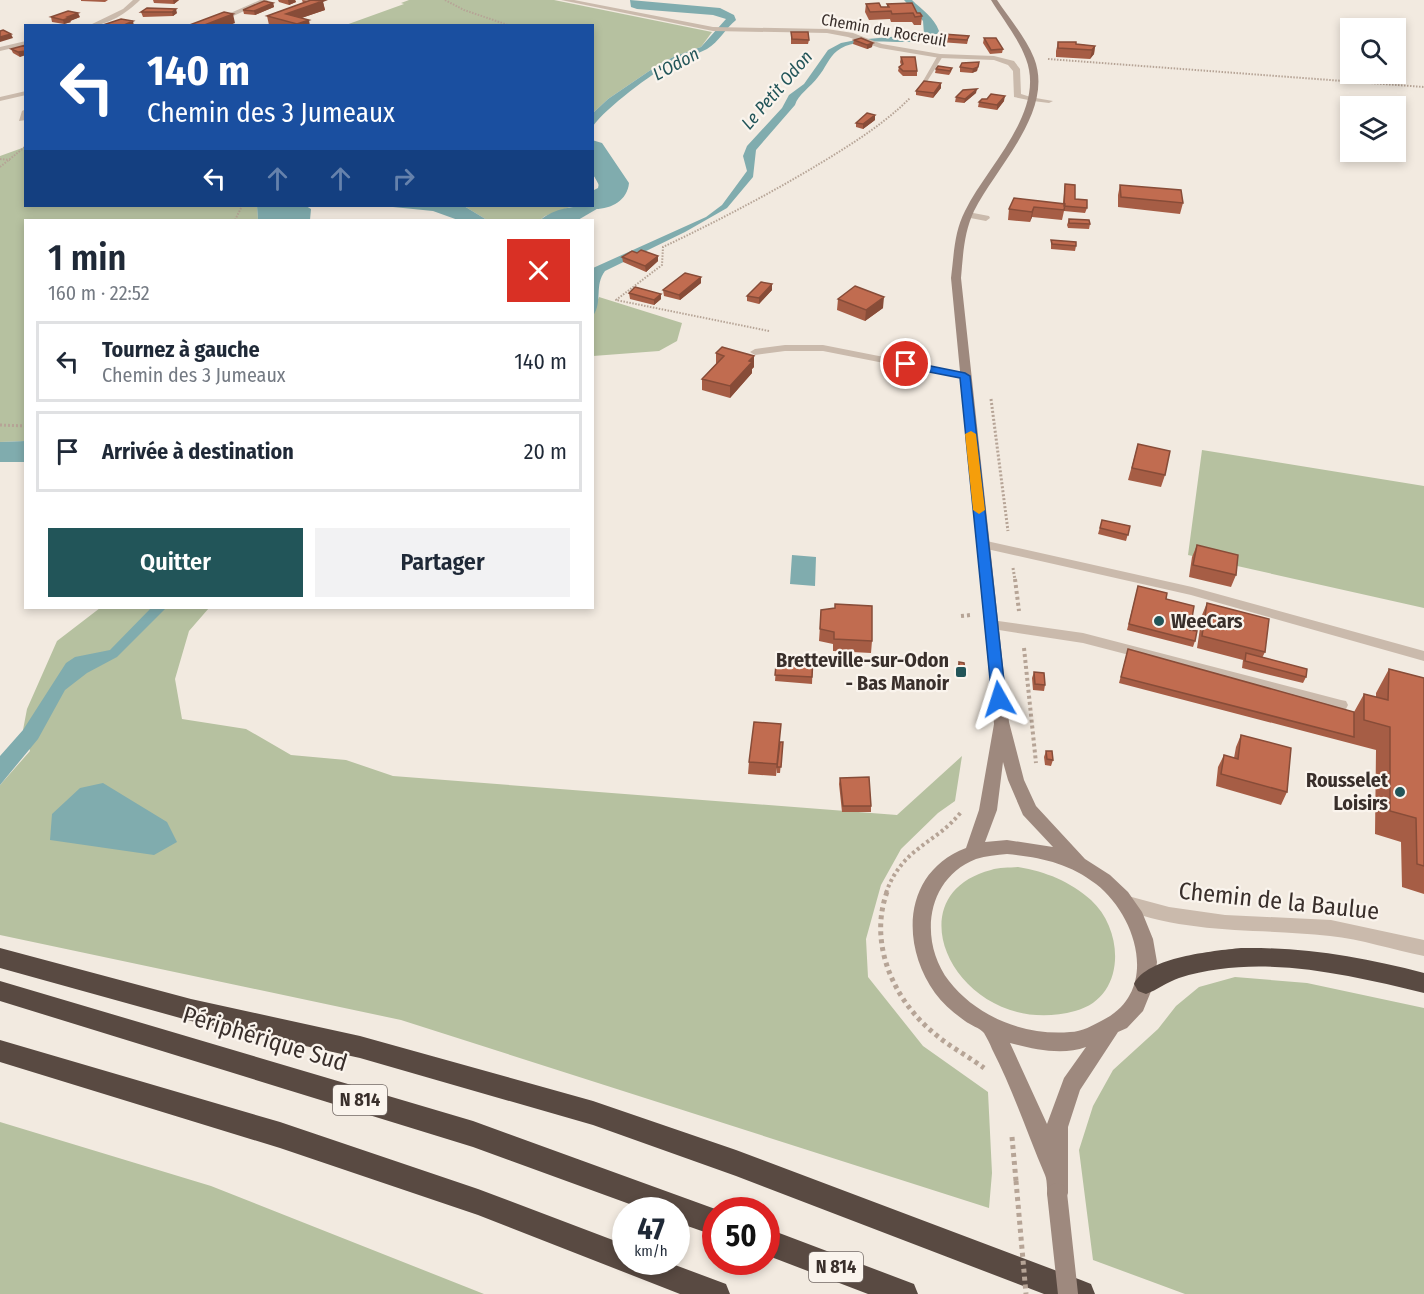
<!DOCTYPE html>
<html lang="fr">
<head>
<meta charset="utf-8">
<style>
  :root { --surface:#fff; --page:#f2f2f3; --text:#1f2937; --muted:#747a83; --line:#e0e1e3; --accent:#225559 }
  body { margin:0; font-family:"Fira Sans Condensed",sans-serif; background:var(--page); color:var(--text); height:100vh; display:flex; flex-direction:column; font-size:22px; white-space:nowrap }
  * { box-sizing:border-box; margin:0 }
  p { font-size:20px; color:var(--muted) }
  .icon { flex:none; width:33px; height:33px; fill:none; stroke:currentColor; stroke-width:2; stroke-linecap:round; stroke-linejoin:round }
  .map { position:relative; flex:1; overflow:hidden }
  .drawer { position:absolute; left:24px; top:219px; width:570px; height:390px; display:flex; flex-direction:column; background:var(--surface); border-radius:0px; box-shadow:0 3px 9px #0003 }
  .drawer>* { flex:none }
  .hud { position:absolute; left:24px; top:24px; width:570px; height:183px; border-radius:0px; box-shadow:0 3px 9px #0003; background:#1a4fa0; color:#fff; overflow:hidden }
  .controls { position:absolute; left:1340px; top:18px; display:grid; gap:12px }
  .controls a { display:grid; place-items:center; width:66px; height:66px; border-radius:0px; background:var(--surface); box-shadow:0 3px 9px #0003; font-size:30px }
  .speed { position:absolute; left:612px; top:1197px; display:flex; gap:12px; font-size:30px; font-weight:700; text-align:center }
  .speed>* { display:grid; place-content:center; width:78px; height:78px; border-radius:50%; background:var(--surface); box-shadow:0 3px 9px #0003; line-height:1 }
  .speed small { font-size:15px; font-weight:400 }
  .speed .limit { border:9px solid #d22; background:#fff; color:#111 }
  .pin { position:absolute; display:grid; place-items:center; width:51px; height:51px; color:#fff; margin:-26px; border:3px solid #fff; border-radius:50%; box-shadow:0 2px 6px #0007 }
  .me { position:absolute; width:66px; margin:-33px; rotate:354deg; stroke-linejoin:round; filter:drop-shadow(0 0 4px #0008) }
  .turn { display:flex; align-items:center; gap:21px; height:126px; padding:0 24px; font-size:27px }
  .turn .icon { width:78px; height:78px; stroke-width:2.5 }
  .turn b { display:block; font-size:42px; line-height:51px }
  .lanes { display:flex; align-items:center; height:57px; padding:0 24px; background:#0003; justify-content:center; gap:30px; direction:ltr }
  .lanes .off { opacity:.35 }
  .round { display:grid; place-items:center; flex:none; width:63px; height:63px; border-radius:0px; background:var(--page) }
  .overview { display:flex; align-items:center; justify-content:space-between; height:102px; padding:0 24px }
  h1 { font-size:36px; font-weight:600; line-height:45px }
  .primary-button { display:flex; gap:12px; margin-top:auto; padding:12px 24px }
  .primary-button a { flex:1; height:69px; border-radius:0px; background:var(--accent); color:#fff; font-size:24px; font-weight:600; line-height:69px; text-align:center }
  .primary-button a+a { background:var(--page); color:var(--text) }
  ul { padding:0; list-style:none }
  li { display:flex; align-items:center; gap:18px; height:81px; margin:0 12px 9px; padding:0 12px; border:3px solid var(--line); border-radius:0px }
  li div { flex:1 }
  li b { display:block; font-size:22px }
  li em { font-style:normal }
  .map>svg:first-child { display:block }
</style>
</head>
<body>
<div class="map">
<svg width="1424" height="1294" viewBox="0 0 1424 1294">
  <rect width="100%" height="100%" fill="#f2eae0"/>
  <path fill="#b6c1a0" d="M 409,0 L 554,0 L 712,32 L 701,47 L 675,56 L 658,65 L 608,99 L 593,113 L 592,26 L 343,26 L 404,4 L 401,3 Z
    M 25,147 L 26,206 L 257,206 L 258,220 L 26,220 L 25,441 L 0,442 L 0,156 Z
    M 464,206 L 573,206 L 545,216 L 540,220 L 487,220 Z
    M 599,297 L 682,323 L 677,341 L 659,351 L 593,356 L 592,314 Z
    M 1202,450 L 1424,486 L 1424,608 L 1188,555 Z
    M 100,608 L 209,608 L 189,631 L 175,679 L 182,719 L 246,729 L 291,755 L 346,760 L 393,776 L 897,815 L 962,756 L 955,801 L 938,813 L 901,849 L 881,885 L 866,939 L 868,977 L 923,1046 L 988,1092 L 992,1173 L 989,1208 L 401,1020 L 0,935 L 0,785 L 30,751 L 23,730 L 27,709 L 57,641 Z
    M 1018,867 C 1047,872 1069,881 1091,900 C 1125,931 1126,998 1075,1011 C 962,1042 887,897 991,870 C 999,867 1009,868 1018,867 Z
    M 1235,977 L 1307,983 L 1424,1008 L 1424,1294 L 1185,1294 L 1093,1260 L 1079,1150 L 1093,1106 L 1113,1070 L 1158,1029 L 1176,1006 L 1199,987 Z
    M 0,1122 L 211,1186 L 484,1294 L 0,1294 Z"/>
  <path fill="#80acae" d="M 630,0 L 720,8 L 734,15 L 736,20 C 725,29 719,42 707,49 C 696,55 683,57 672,63 C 652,73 606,108 593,126 L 593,113 L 608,99 L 658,65 L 675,56 L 701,47 L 726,19 L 713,15 L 637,9 L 631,7 Z
    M 904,0 L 912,0 C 922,10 934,17 939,31 L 937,34 C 916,52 863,31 837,51 C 829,57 825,69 818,77 C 811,87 798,94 795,105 L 756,150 L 753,177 L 727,208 L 685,232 L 605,271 C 594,285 603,302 593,316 L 593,268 L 706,217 L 722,205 L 747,171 L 743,156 L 747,146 L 782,108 L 789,95 L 804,84 L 828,50 L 841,43 L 856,40 L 924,34 L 923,21 Z
    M 593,146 L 616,188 L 607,203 L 578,220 L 540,220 C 555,208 573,206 592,206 L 593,197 L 601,189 L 593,174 Z
    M 257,206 L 306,206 L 311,209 L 310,220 L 258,220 Z
    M 383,206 L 464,206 L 487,220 L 458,220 L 433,211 Z
    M 25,441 L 25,462 L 0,462 L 0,442 Z
    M 792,555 L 816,557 L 815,586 L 790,584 Z
    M 151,608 L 166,608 L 117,657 L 87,673 L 65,690 L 38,739 L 0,785 L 0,756 L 23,730 L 66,663 L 75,657 L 110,650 Z
    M 103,783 L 167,822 L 177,842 L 154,855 L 50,840 L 52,814 L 80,788 Z"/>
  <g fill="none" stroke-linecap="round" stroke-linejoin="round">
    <path fill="#80acae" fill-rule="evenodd" d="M 592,140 L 602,143 L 629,183 C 627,206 599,214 580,206 L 592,206 L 592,191 L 598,188 L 599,183 L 592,173 Z"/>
    <path stroke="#b6a496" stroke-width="2" stroke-dasharray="1.5 1.5" stroke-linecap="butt" d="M 445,0 L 464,10 L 511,26
      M 1048,59 L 1424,87
      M 0,159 L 10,160
      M 0,167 L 26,146
      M 497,206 L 523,206
      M 235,220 L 242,206
      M 769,331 L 616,300 L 662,265 L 663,247 C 720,220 775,191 829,158 C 858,140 886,122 910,98"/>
    <path stroke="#b6a496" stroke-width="3" stroke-dasharray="2 2" stroke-linecap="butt" d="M 991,399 L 1008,531
      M 0,425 L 26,426
      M 1013,568 L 1015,580"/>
    <path stroke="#b6a496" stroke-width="4" stroke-dasharray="3 3" stroke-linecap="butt" d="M 1015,579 L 1019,611
      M 961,616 L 971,615
      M 1024,648 L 1036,763
      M 886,893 C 902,847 936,844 961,812"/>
    <path stroke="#b6a496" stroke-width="5" stroke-dasharray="4 4" stroke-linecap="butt" d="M 887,892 C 868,944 894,1001 935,1034 C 950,1047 968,1056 984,1068
      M 1012,1137 L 1016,1181"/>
    <path fill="#cabaac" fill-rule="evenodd" d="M 938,55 L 943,56 L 923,88 L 919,88 Z
      M 1030,97 L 1053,101 L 1049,103 L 1033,101 L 1030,101 Z
      M 968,212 L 989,216 L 990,218 L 986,221 L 965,217 L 964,215 Z
      M 785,345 L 823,345 L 965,373 L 970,376 L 965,379 L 823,351 L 785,351 L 755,355 L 750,352 L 755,349 Z
      M 982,540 L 1192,587 L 1424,651 L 1424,661 L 1191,595 L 978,547 L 976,544 L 978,541 Z
      M 991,620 L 1083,633 L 1341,700 L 1346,701 L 1348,705 L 1346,709 L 1341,710 L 1083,643 L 986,628 L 984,625 L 986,622 Z"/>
    <path fill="#cabaac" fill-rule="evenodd" d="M 133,0 L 140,0 C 127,13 107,26 88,26 L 123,9 Z
      M 260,0 L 269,0 L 211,26 L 201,26 Z
      M 561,0 L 574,0 L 713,27 L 827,29 L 853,33 L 882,44 L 940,54 L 994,56 L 1014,61 L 1020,69 L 1021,94 L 1037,99 L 1033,101 L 1014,97 L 1013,71 L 1008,65 L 994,60 L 940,58 L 880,48 L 848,37 L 827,33 L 713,31 Z
      M 26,41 L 26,45 L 0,51 L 0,47 Z
      M 26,91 L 26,95 L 0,101 L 0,97 Z
      M 26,109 L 26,120 L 19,121 L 22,111 Z
      M 1128,896 L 1169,907 L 1225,915 L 1331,920 L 1424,940 L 1424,956 C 1393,950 1361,939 1330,936 C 1257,928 1193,935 1122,909 L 1119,904 L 1122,899 Z"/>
    <path fill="#9e897e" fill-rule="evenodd" d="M 991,0 L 997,0 C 1009,18 1026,38 1034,58 C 1055,111 996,167 974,211 C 964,232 963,255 961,278 L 1009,722 L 1024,780 L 1036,806 L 1085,859 L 1110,875 L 1128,892 L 1142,912 L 1153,939 L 1157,962 L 1154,984 L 1143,1011 L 1127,1028 L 1118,1032 L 1080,1090 L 1068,1127 L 1068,1193 L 1065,1201 L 1057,1204 L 1049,1201 C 1046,1192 1048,1182 1045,1175 C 1027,1133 1013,1090 992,1049 C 990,1044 987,1038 984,1033 C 980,1028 970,1025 965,1021 C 954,1013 943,1004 935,993 C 900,944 903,872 966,848 L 979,810 L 994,724 L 951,278 C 954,255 954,232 965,211 C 987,166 1046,112 1026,59 C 1019,39 1002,18 991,0 ZM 1003,762 L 1008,780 L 1023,815 L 1053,847 L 1007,840 L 985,842 L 997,810 ZM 1007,854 C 1040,857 1069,863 1096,884 C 1137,916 1160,991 1103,1020 C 1093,1025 1082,1032 1070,1032 C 1025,1036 977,1017 949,981 C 919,942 925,879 976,859 C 986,856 997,855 1007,854 ZM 1010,1043 C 1033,1049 1062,1056 1086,1047 L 1064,1078 L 1047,1124 Z"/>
    <path fill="#594a42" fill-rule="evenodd" d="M 0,948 L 191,999 L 360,1036 L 593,1101 L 736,1150 L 1081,1280 L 1091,1284 L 1095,1294 L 1044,1294 L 736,1176 L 593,1125 L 360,1058 L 191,1021 L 0,968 Z
      M 1241,948 C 1304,947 1363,957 1424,973 L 1424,993 C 1346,974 1258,953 1179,978 C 1167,982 1157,990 1146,994 L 1138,991 L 1134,984 C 1147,957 1213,951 1241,948 Z
      M 0,981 L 473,1121 L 718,1210 L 716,1210 L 716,1236 L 676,1222 L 676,1210 L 646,1210 L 473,1147 L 0,1001 Z
      M 0,1040 L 280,1122 L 478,1189 L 626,1245 L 626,1262 L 667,1262 L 726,1284 L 730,1294 L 680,1294 L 478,1215 L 280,1148 L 0,1062 Z
      M 766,1228 L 914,1284 L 918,1294 L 868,1294 L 766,1255 Z"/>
    <path stroke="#b6a496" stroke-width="5" stroke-dasharray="4 4" stroke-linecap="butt" d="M 1016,1181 L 1026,1294"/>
    <path stroke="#9e897e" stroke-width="20" d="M 1057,1193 L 1068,1294"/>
  </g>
  <path fill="#a65d45" d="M 81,0 L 108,0 L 105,2 L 81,1 Z
    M 153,0 L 179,0 L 174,4 L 154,3 Z
    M 278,0 L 295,0 L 296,2 L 289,5 L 279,2 Z
    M 302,0 L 323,2 L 325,10 L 301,18 L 310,26 L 272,26 L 269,25 L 267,16 L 303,3 Z
    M 273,3 L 274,7 L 255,15 L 244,14 L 243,10 Z
    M 866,4 L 881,7 L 887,7 L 887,4 L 917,13 L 922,16 L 921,25 L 914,25 L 912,22 L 891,22 L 890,19 L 869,20 L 865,12 Z
    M 147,8 L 177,13 L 173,16 L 143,17 L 141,12 Z
    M 51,17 L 80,17 L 70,21 L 71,22 L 64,24 L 52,22 Z
    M 791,32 L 809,40 L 808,44 L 791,44 Z
    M 940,38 L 968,40 L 967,44 L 940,42 Z
    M 984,38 L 1003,49 L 1002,53 L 990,54 L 983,43 Z
    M 854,40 L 872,47 L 867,49 L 853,44 Z
    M 1058,42 L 1095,46 L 1094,54 L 1090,59 L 1056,57 L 1056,51 Z
    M 26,45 L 20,57 L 13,53 L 11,49 Z
    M 901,57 L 917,71 L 917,76 L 903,76 L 898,71 L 899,67 L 901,65 L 900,62 Z
    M 979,62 L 977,71 L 972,73 L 960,72 L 960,67 Z
    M 952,68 L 951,72 L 949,75 L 935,73 L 936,69 Z
    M 941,83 L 941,88 L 933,98 L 916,95 L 916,91 Z
    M 976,93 L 964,103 L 955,102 L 956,97 Z
    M 987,99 L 1004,101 L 997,110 L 978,107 L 979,102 Z
    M 875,120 L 863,129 L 856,127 L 856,123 Z
    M 1065,184 L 1075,199 L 1087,208 L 1085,213 L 1064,211 L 1062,220 L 1032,217 L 1030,222 L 1008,220 L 1009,209 L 1063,203 Z
    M 1120,185 L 1183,203 L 1180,214 L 1118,207 L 1118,195 Z
    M 1069,219 L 1090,224 L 1089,229 L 1068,228 L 1067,225 Z
    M 1051,240 L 1076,246 L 1075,251 L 1051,249 Z
    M 622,257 L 658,261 L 646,272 L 623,262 Z
    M 701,277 L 701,283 L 680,300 L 664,296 L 663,290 Z
    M 772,284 L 772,290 L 759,304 L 747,301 L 747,296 Z
    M 629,293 L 661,294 L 661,299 L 654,305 L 630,299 Z
    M 838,299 L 883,308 L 865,321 L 837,310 Z
    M 716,353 L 754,356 L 754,367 L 752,369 L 752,373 L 730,398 L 702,390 L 702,379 L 716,364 Z
    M 1138,444 L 1165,475 L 1161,487 L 1128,480 Z
    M 1102,520 L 1130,526 L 1126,541 L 1098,534 Z
    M 1197,545 L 1236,575 L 1231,587 L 1189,577 L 1192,557 Z
    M 1138,586 L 1166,599 L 1190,630 L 1195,641 L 1193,647 L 1127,630 Z
    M 1207,603 L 1265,652 L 1262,658 L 1306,677 L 1303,683 L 1242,668 L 1243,660 L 1197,648 L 1202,615 Z
    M 821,610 L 872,641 L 871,653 L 833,651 L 833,644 L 819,641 Z
    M 1128,649 L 1354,712 L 1364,694 L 1376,697 L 1376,693 L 1389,669 L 1424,678 L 1424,894 L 1402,887 L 1401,842 L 1375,834 L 1376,750 L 1119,683 Z
    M 777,655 L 813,657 L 812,684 L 775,681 Z
    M 959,662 L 965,670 L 964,676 L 958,676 L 957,669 Z
    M 1034,672 L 1045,685 L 1044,691 L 1033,690 L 1032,678 Z
    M 1241,735 L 1287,792 L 1281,805 L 1216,786 L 1218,767 L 1224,755 L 1234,758 L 1236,747 Z
    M 780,742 L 783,742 L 780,773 L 777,773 L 777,768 L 776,776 L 748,774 L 749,762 Z
    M 1046,751 L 1053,760 L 1051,766 L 1045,765 L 1044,757 Z
    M 840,778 L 871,806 L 871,812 L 842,812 L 839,784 Z"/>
  <path fill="#874c38" d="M 173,0 L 179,0 L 174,4 Z
    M 288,0 L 295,0 L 296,2 L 289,5 Z
    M 316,0 L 328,0 L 323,2 L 325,10 L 290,22 L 286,14 Z
    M 273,3 L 274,7 L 255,15 L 254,11 Z
    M 176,9 L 177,13 L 173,16 L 172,12 Z
    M 78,13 L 80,17 L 70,21 L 71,22 L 64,24 L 63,20 L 67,17 Z
    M 233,14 L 235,23 L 228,26 L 202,26 Z
    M 309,20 L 310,26 L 298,26 L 297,24 Z
    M 133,21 L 134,26 L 122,26 Z
    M 11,34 L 13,38 L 0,42 L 0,37 Z
    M 873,43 L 872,47 L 867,49 L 867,45 Z
    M 1095,46 L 1094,54 L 1090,59 L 1092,50 Z
    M 26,51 L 26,55 L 20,57 L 18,52 Z
    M 979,62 L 977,71 L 972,73 L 973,69 Z
    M 941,83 L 941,88 L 933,98 L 934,93 Z
    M 977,89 L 976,93 L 964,103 L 965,99 Z
    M 1005,96 L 1004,101 L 997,110 L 997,105 Z
    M 875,115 L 875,120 L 863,129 L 863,124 Z
    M 1034,207 L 1032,217 L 1030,222 L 1032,212 Z
    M 658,256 L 658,261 L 646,272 L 645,266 Z
    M 701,277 L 701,283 L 680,300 L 679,295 Z
    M 772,284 L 772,290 L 759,304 L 759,298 Z
    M 661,294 L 661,299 L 654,305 L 654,300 Z
    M 884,297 L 883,308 L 865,321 L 866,310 Z
    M 754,356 L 754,367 L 752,369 L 752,373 L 730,398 L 730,386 L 749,361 Z"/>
  <path fill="#c16c50" stroke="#874c38" stroke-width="1.5" d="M 311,0 L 323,1 L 286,14 L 309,20 L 297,24 L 267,16 Z
    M 264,1 L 273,3 L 254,11 L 243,10 Z
    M 879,3 L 881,7 L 889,7 L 887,4 L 912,3 L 917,13 L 920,13 L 922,16 L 915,17 L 913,13 L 892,14 L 891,11 L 870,12 L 866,4 Z
    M 147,8 L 176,9 L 172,12 L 141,12 Z
    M 68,11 L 78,13 L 67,17 L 69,18 L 63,20 L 51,17 Z
    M 224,12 L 233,14 L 202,26 L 187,26 Z
    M 121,19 L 133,21 L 122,26 L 100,26 Z
    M 3,30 L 11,34 L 0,37 L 0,31 Z
    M 791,32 L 808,32 L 809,40 L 792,39 Z
    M 943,34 L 969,36 L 967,40 L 940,38 Z
    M 861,38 L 873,43 L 867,45 L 854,40 Z
    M 984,38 L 996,38 L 1003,49 L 991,50 Z
    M 1058,42 L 1076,42 L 1076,44 L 1095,46 L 1092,50 L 1058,48 Z
    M 26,45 L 26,51 L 18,52 L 11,49 Z
    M 901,57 L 915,57 L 917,71 L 903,71 L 899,67 L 903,64 Z
    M 979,62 L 978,67 L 973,69 L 960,67 L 962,63 Z
    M 938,66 L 952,68 L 950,71 L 936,69 Z
    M 924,81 L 941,83 L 934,93 L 916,91 Z
    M 977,89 L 965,99 L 956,97 L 963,90 Z
    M 991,94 L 1005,96 L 997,105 L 979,102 L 982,99 L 987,99 Z
    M 867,113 L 875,115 L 863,124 L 856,123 Z
    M 1065,184 L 1075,185 L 1075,199 L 1087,200 L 1087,208 L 1064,206 Z
    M 1120,185 L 1181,190 L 1183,203 L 1121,197 Z
    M 1014,198 L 1065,204 L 1064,210 L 1034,207 L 1032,212 L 1009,209 Z
    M 1069,219 L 1089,220 L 1090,224 L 1069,223 Z
    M 1051,240 L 1076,242 L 1076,246 L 1052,244 Z
    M 641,250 L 658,256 L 645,266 L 622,257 L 632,251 L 637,253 Z
    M 685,273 L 701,277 L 679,295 L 663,290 Z
    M 761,282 L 772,284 L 759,298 L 747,296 Z
    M 855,286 L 884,297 L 866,310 L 838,299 Z
    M 635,287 L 661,294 L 654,300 L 629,293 Z
    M 722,347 L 754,356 L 749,361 L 752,362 L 730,386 L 702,379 L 724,356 L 716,353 Z
    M 1138,444 L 1170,451 L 1165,475 L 1132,468 Z
    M 1102,520 L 1130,526 L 1128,535 L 1100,528 Z
    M 1197,545 L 1238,555 L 1236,575 L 1193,565 Z
    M 1138,586 L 1167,593 L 1166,599 L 1194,606 L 1190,630 L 1197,631 L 1195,641 L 1129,624 Z
    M 1207,603 L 1269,619 L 1265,652 L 1202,636 Z
    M 835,604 L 872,606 L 872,641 L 834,639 L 834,632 L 820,629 L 821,610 L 835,608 Z
    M 1128,649 L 1354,712 L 1354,737 L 1121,677 Z
    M 1246,653 L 1307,669 L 1306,677 L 1245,661 Z
    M 777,655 L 813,657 L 812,677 L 775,675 Z
    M 959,662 L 964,663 L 965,670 L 959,669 Z
    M 1389,669 L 1424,678 L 1424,866 L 1417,864 L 1416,818 L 1390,811 L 1390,727 L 1364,720 L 1364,694 L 1388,700 Z
    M 1034,672 L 1044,673 L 1045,685 L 1035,684 Z
    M 754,722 L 781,724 L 777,764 L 749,762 Z
    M 1241,735 L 1291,748 L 1287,792 L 1221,774 L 1224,755 L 1238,759 Z
    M 780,742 L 783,742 L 781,767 L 777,767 Z
    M 1046,751 L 1052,751 L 1053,760 L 1047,759 Z
    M 869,777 L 871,806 L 843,806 L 840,778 Z"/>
  <path fill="#1a73e8" stroke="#114b97" stroke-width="1.5" d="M 906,361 L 965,373 L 970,376 L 1006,699 L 999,704 L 992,699 L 960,378 L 903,367 L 903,362 Z"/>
  <path fill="#f59e0b" d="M 971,431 L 976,434 L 985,510 L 979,514 L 973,510 L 965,434 Z"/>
  <g fill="#225559" stroke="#faf4ed" stroke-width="2">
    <circle cx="1159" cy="621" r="6"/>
    <rect x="955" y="666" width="12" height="12" rx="3"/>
    <circle cx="1400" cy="792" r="6"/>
  </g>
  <g text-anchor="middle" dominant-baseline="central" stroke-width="4.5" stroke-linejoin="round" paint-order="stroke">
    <g font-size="16" fill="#392f2b" stroke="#faf4ed">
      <text transform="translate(884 30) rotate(10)">Chemin du Rocreuil</text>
    </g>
    <g font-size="18" font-style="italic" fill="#225559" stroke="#faf4ed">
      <text transform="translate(676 64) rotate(-28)">L'Odon</text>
      <text transform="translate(777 90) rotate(-49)">Le Petit Odon</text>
    </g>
    <g fill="#faf4ed" stroke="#736a65" stroke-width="1.5">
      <rect x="333" y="1085" width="54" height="30" rx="4.5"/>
      <rect x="809" y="1252" width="54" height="30" rx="4.5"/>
    </g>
    <g font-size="18" font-weight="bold" fill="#392f2b">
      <text x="360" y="1100">N 814</text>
      <text x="836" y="1267">N 814</text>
    </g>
    <g font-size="20" font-weight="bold" fill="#392f2b" stroke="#faf4ed" text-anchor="end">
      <text x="1171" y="621" text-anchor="start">WeeCars</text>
      <text x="949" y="660">Bretteville-sur-Odon<tspan x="949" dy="23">- Bas Manoir</tspan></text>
      <text x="1388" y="780">Rousselet<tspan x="1388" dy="23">Loisirs</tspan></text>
    </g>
    <g font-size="24" fill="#392f2b" stroke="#faf4ed">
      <text transform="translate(1279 901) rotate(6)">Chemin de la Baulue</text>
      <text transform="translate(265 1039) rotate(17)">Périphérique Sud</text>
    </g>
  </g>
</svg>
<div class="controls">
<a><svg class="icon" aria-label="search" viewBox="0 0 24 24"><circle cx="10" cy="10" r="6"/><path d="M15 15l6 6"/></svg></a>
<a><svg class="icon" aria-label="layers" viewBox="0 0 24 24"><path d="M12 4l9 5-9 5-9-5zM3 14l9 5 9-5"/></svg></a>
</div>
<div class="speed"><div>47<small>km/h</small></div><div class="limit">50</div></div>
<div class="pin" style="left:906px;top:364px;background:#d93025"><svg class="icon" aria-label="arrive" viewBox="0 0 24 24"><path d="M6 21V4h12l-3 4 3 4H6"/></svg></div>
<svg class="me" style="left:999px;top:699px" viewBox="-20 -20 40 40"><path d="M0-17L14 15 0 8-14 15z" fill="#1a73e8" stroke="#fff" stroke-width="4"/></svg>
<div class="hud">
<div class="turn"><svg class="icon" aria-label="left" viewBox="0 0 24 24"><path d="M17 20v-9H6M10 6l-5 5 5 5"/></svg><div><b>140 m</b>Chemin des 3 Jumeaux</div></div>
<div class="lanes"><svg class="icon" aria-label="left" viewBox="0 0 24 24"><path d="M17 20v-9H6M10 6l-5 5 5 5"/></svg><svg class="icon off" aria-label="ahead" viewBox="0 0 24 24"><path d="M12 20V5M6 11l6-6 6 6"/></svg><svg class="icon off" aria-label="ahead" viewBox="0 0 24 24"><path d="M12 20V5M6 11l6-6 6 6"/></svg><svg class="icon off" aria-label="right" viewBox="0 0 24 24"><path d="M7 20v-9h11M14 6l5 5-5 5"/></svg></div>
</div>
<section class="drawer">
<div class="overview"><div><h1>1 min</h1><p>160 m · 22:52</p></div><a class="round" style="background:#d93025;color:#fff"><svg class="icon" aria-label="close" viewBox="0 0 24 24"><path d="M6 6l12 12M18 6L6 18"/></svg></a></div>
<ul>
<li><svg class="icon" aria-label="left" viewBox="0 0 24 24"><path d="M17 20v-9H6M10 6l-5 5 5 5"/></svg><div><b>Tournez à gauche</b><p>Chemin des 3 Jumeaux</p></div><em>140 m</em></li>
<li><svg class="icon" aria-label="arrive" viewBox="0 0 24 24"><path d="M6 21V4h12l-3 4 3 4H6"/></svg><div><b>Arrivée à destination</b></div><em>20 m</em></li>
</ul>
<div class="primary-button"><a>Quitter</a><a>Partager</a></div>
</section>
</div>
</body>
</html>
